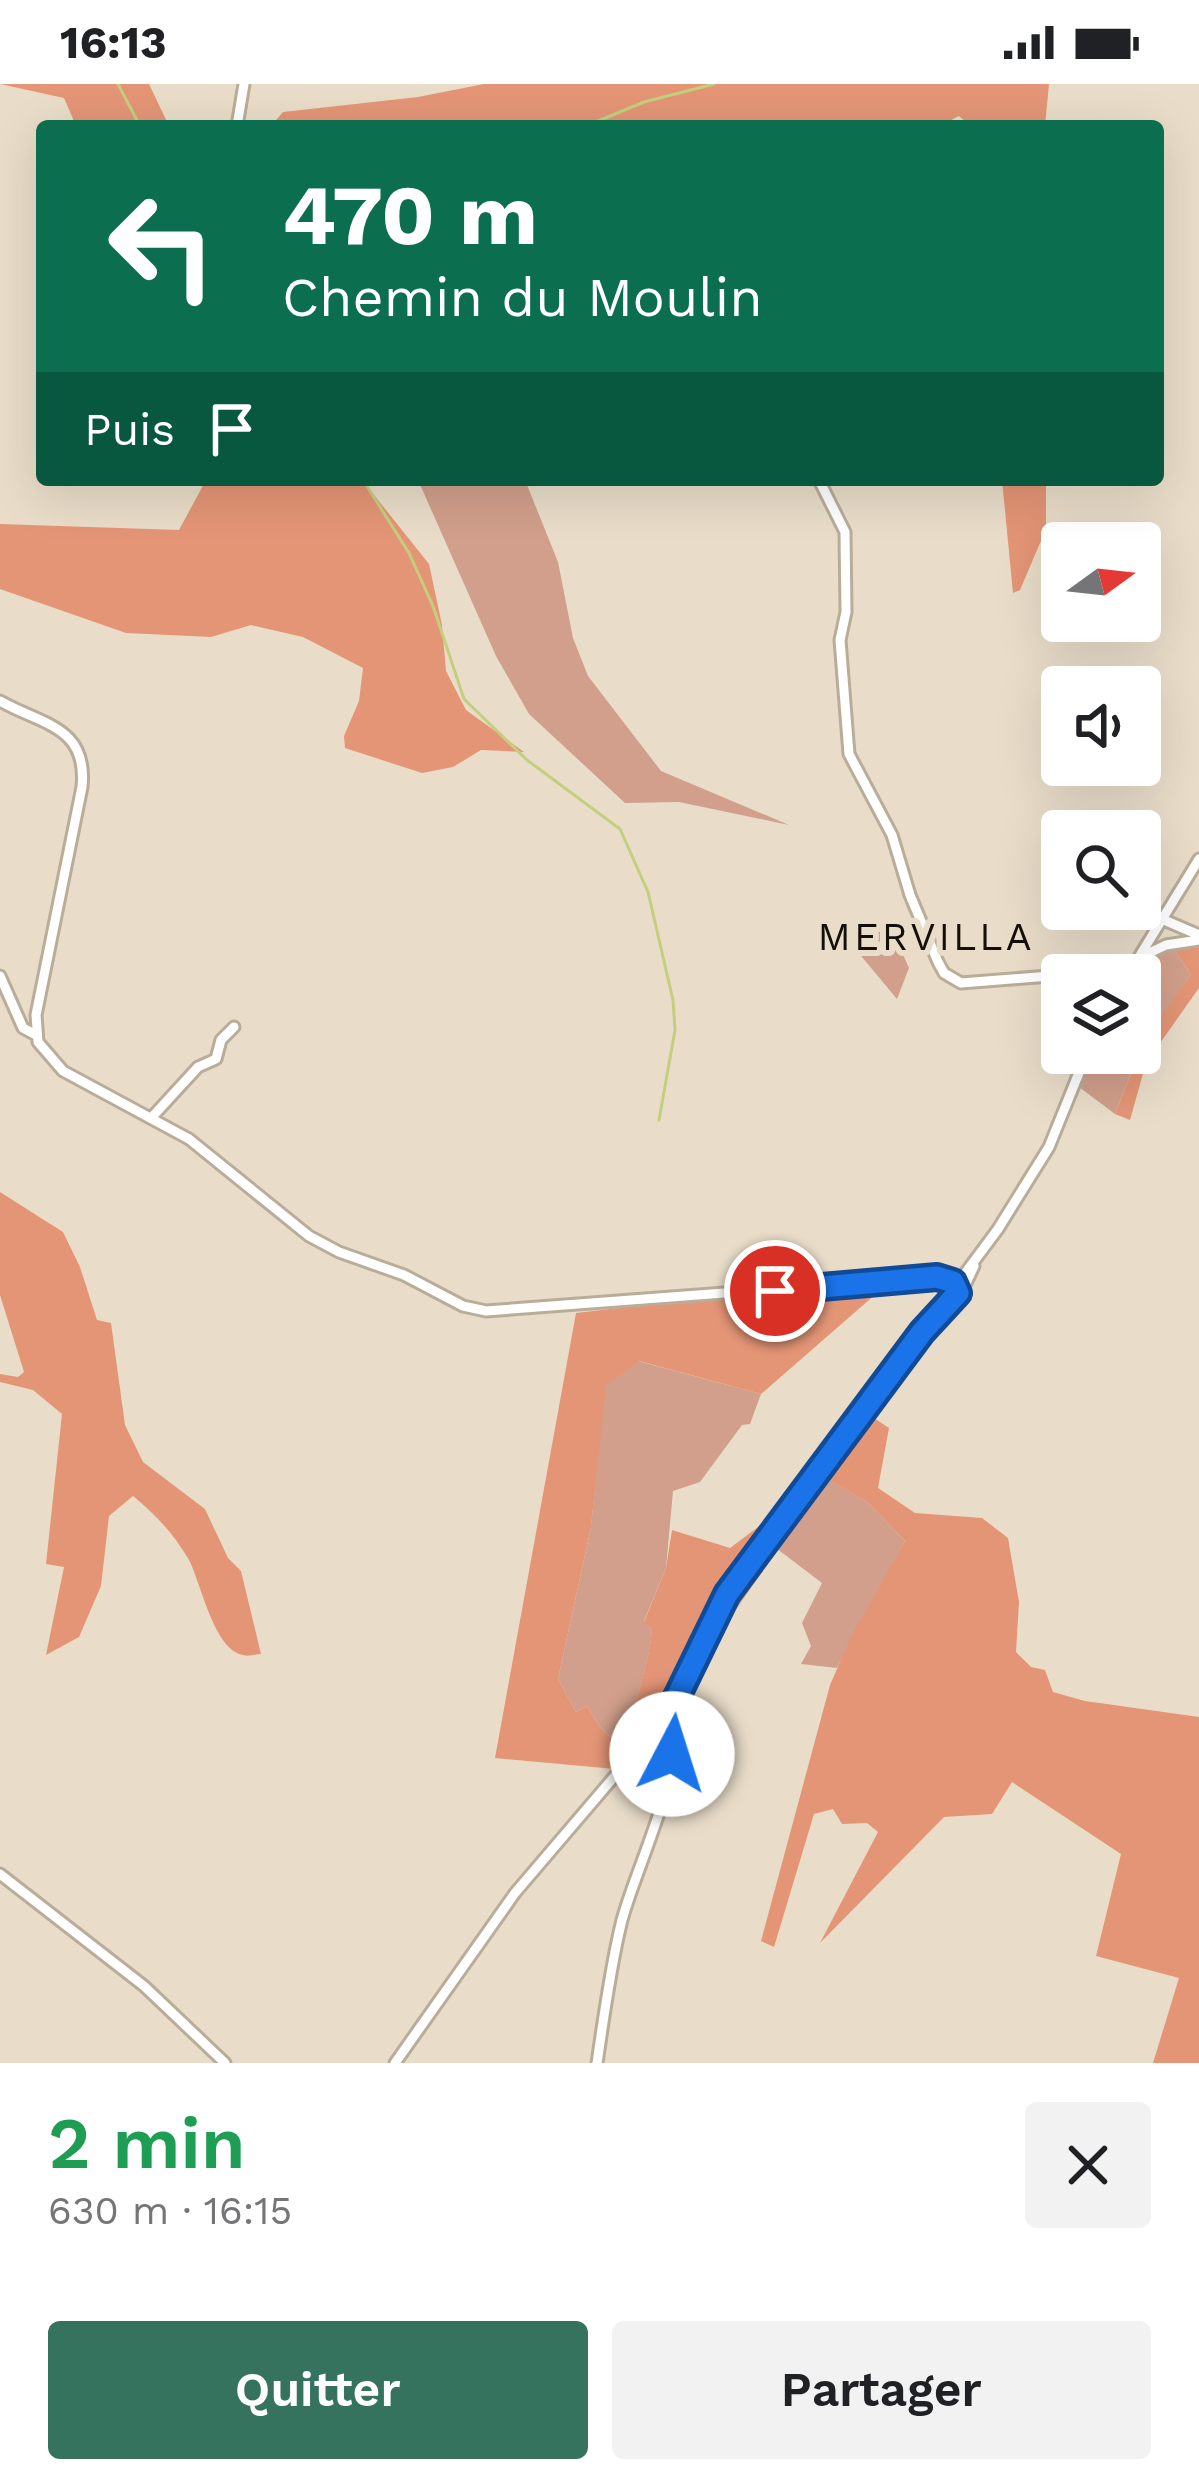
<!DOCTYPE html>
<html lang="fr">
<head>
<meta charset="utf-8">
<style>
  :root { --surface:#fff; --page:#f2f2f2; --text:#202124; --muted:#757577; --accent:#35735f }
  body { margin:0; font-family:"Work Sans",sans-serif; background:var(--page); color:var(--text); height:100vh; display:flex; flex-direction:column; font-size:45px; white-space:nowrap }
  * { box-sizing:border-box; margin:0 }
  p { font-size:39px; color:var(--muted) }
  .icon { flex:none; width:66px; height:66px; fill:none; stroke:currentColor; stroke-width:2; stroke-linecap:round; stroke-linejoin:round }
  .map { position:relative; height:1979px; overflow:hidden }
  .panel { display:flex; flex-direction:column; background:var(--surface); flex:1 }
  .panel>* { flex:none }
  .guide { position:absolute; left:36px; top:36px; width:1128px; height:366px; border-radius:12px; box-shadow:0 12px 48px #0002; background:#0b6e4f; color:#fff; overflow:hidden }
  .needle { width:78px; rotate:75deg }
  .buttons { position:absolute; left:1041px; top:438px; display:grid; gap:24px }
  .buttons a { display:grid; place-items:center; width:120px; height:120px; border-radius:12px; background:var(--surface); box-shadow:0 12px 48px #0002; font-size:60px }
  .pin { position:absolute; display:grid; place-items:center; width:102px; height:102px; color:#fff; margin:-51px; border:6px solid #fff; border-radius:50%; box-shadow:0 3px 12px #0007 }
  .me { position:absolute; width:132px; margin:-66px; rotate:5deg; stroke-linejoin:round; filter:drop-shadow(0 0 9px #0008) }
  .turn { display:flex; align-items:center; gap:42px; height:252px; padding:0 48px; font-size:54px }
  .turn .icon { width:156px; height:156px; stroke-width:2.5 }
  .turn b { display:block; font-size:84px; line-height:102px }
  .then { display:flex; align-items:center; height:114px; padding:0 48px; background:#0003; gap:24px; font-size:45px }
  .round { display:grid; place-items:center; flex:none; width:126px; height:126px; border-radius:12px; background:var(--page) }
  .headline { display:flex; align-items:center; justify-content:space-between; height:204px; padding:0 48px }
  h1 { font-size:72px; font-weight:600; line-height:90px; color:#1e9e55 }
  .button { display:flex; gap:24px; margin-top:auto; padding:24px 48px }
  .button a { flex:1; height:138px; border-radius:12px; background:var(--accent); color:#fff; font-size:48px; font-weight:600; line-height:138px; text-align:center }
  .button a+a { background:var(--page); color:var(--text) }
  .status { display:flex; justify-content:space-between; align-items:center; height:84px; padding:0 60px; background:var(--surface); direction:ltr }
  .status svg { height:33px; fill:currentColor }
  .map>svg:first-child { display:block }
</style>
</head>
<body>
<div class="status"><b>16:13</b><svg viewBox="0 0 49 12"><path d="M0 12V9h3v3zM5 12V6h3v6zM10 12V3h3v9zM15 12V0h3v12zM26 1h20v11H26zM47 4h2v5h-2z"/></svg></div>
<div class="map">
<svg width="1199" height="1979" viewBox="0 0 1199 1979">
  <rect width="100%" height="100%" fill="#e9ddc9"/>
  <path fill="#d19f8b" d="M 418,396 L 525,396 L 558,478 L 573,554 L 588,592 L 661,687 L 789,741 L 679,718 L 625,719 L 529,630 L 496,572 Z
    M 888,837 L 909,884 L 897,915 L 857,867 L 875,857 L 874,843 Z
    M 1173,864 L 1191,890 L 1140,968 L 1140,891 L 1135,891 L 1150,873 Z
    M 1092,969 L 1139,969 L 1115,1030 L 1079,1003 Z
    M 638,1277 L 761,1310 L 750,1340 L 742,1341 L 700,1398 L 673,1407 L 666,1484 L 644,1537 L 652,1545 C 650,1581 633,1615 630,1650 L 614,1657 L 600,1643 L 587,1622 L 576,1628 L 558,1595 L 591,1443 L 605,1302 Z
    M 825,1393 L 867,1418 L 905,1457 L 837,1584 L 801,1580 L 811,1562 L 802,1539 L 822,1499 L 776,1464 L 826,1404 Z"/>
  <path fill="#e49576" d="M 0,0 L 149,0 L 169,42 L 76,42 L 64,14 Z
    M 484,0 L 1049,0 L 1045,42 L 970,42 L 959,32 L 940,42 L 271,42 L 283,28 L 418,13 Z
    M 206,396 L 362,396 L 429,480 L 442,541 L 446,587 L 466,626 L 524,668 L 481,666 L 453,683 L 422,689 L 345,664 L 344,652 L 359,617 L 363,584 L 303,553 L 251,541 L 211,553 L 126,549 L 0,505 L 0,440 L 179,446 Z
    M 1002,396 L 1046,396 L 1046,445 L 1020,506 L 1013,509 Z
    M 1199,858 L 1199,904 L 1146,979 L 1130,1036 L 1115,1030 L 1142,962 L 1191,890 L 1173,864 Z
    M 0,1108 L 63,1148 L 80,1183 L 97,1236 L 111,1239 L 125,1341 L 143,1378 L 205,1425 L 228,1474 L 241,1487 L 261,1570 C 255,1570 249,1573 243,1571 C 214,1566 201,1499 189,1476 C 174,1450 156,1431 133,1412 L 109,1432 L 101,1502 L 79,1553 L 46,1571 L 64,1483 L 46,1480 L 62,1330 L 33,1306 L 0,1298 L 0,1290 L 18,1293 L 24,1288 L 0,1211 Z
    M 884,1189 L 885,1202 L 761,1310 L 639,1277 L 606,1302 L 591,1443 L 558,1595 L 576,1628 L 587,1622 L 600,1643 L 613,1656 L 630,1650 C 633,1615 650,1580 652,1545 L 644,1538 L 666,1484 L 672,1446 L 730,1464 L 825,1393 L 871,1332 L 889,1344 L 878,1404 L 915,1429 L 982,1434 L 1008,1454 L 1019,1518 L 1016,1568 L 1031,1583 L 1045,1586 L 1053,1608 L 1085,1617 L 1199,1633 L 1199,1979 L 1153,1979 L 1179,1894 L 1096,1872 L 1121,1770 L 1012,1698 L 992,1730 L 944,1733 L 820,1859 L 878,1748 L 867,1739 L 842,1740 L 833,1725 L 814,1730 L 774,1863 L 761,1857 L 830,1601 L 852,1551 L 905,1457 L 867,1418 L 826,1394 L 826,1404 C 751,1494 694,1598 615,1685 L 495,1674 L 576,1229 L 679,1217 L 684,1210 Z"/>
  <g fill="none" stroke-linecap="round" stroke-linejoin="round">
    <path stroke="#c4cf7e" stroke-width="3" d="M 118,0 L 140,42
      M 586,42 L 644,18 L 714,0
      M 363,396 L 409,469 L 433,522 L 464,615 L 527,676 L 620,745 L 648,808 L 673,916 L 675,946 L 659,1036"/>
    <g stroke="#b9ad9a" stroke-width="15">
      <path id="minor" d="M 237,42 L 244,0
        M 819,396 L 845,448 L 846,528 L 840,556 L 849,670 L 892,751 L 910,811 L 938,878 L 944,889 L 961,899 L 1062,891
        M 0,617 C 42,641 88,642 82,703 L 36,931 L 38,958 L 63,987 L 189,1055 L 309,1152 L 339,1168 L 404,1191 L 463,1222 L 486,1227 L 937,1193 L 953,1198 L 958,1209
        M 1164,836 L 1199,851
        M 1147,870 L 1166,861 L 1199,856
        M 1067,891 L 1110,886 L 1123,891
        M 1128,891 L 1199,775
        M 0,892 L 23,944 L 36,951
        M 153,1032 L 198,983 L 216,975 L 221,956 L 234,943
        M 935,1236 L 966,1199 L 974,1182
        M 0,1790 L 144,1902 L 225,1979
        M 395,1979 L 515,1809 L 666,1632 L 727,1510 L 998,1145 L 1049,1063 L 1087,969
        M 597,1979 C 604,1932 610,1886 621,1840 C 633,1789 693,1670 672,1623"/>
    </g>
    <use href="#minor" stroke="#fff" stroke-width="9"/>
  </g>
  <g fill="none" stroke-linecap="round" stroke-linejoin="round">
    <g stroke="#114b97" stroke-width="30">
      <path id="route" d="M 672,1670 L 676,1639 L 672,1623 L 727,1510 L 922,1248 L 958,1209 L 953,1198 L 937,1193 L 775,1207"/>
    </g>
    <use href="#route" stroke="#1a73e8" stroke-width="21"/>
  </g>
  <g text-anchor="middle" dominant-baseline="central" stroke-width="12" stroke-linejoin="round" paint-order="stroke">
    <g font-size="39" letter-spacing="3" fill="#140f09" stroke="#e9ddc9">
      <text x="926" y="852">MERVILLA</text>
    </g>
  </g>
</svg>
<div class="buttons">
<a><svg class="needle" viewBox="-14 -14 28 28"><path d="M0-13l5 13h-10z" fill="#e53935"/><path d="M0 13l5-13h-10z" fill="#757577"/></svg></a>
<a><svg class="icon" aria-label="sound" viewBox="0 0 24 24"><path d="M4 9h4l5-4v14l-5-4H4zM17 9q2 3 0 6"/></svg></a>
<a><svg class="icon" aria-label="search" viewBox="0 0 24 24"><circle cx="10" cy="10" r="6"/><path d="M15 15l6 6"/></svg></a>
<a><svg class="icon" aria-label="layers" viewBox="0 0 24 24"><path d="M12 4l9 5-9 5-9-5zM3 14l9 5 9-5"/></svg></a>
</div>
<div class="pin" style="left:775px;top:1207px;background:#d93025"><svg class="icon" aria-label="arrive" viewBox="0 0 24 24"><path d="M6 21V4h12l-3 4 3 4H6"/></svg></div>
<svg class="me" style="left:672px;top:1670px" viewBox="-20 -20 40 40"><circle r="19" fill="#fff"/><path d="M0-13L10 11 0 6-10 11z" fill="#1a73e8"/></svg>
<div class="guide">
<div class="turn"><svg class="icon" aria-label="left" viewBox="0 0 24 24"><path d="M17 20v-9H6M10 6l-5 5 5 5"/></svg><div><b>470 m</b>Chemin du Moulin</div></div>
<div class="then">Puis<svg class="icon" aria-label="arrive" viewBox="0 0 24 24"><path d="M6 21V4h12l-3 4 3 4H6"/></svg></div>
</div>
</div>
<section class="panel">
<div class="headline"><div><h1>2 min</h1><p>630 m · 16:15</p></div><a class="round"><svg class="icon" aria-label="close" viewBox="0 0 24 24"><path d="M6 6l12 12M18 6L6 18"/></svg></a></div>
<div class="button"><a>Quitter</a><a>Partager</a></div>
</section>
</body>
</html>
